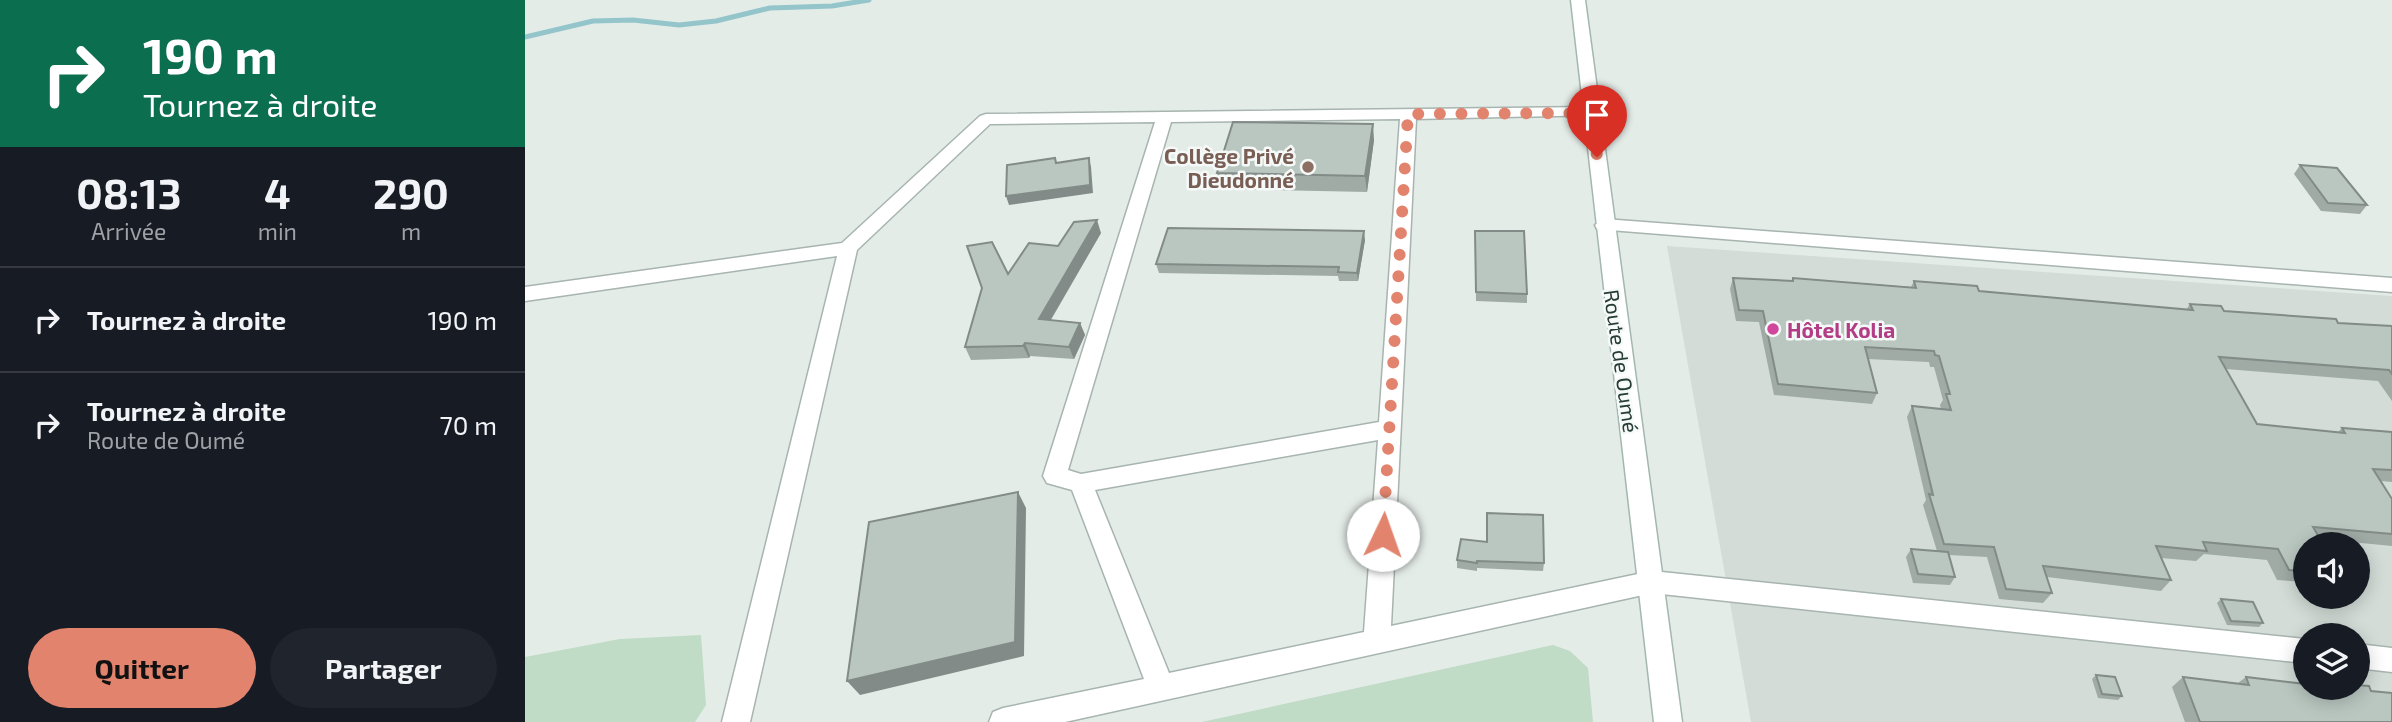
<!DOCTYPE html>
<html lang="fr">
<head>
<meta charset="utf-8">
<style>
  :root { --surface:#171b24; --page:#20242c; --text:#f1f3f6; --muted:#9ea1a6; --line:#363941; --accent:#e2836d }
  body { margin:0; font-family:"Exo 2",sans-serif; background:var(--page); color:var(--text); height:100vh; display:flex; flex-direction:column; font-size:26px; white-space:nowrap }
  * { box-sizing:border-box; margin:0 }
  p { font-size:23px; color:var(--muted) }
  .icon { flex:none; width:38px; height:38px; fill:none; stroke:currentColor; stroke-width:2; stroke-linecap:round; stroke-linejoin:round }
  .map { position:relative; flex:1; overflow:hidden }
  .sheet { display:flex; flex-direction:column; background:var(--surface); width:525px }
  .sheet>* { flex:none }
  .banner { background:#0b6e4f; color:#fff; overflow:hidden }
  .controls { position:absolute; left:1768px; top:532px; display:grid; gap:14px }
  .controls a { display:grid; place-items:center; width:77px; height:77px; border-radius:50%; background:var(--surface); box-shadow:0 4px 18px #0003; font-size:35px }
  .pin { position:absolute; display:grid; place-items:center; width:60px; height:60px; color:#fff; margin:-72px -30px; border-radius:50% 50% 50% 0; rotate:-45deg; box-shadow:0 0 7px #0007 }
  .pin .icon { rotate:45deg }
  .me { position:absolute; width:77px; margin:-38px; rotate:3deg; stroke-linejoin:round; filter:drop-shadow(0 0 5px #0008) }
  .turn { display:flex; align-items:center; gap:24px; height:147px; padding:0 28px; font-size:32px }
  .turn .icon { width:91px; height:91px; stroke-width:2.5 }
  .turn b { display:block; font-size:49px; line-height:60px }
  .eta { display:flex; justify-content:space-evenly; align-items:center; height:119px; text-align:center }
  .eta b { font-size:42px; font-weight:700; line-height:49px }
  .button { display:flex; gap:14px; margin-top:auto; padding:14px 28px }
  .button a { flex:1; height:80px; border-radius:42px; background:var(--accent); color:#111; font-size:28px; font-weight:700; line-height:80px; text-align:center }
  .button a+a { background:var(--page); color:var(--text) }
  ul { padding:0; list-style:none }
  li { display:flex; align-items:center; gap:21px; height:105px; padding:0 28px; border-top:2px solid var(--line) }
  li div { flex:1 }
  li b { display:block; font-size:26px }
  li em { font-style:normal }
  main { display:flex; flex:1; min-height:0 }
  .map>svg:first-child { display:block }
</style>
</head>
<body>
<main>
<section class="sheet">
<div class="banner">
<div class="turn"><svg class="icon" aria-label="right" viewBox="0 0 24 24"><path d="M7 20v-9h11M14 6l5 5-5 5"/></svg><div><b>190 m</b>Tournez à droite</div></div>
</div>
<div class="eta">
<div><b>08:13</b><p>Arrivée</p></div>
<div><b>4</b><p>min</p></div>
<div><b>290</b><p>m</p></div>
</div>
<ul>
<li><svg class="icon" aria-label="right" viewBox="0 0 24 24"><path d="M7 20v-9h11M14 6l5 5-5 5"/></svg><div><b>Tournez à droite</b></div><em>190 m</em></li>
<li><svg class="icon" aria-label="right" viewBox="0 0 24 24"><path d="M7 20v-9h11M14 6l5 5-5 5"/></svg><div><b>Tournez à droite</b><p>Route de Oumé</p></div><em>70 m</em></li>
</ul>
<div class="button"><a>Quitter</a><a>Partager</a></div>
</section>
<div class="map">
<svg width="1867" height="722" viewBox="0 0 1867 722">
  <rect width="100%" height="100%" fill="#e4ece8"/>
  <path fill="#d3dcd7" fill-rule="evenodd" d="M 1142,246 L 1867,296 L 1867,722 L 1226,722 ZM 1780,544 L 1832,544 L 1832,597 L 1780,597 ZM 1780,635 L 1832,635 L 1832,688 L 1780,688 Z"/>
  <path fill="#c0dbc6" d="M 176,635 L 181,705 L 170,722 L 0,722 L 0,657 L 95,639 Z
    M 1028,645 L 1045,651 L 1063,668 L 1068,722 L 677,722 Z"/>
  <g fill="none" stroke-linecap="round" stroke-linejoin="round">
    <path stroke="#93c5ca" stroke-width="5" d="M 0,37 L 68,21 L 108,20 L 154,25 L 191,21 L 245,8 L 307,6 L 344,0"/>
    <g stroke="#a7b4af" stroke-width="3">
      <path id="minor" d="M 1068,107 L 1076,112 L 1074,115 L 891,119 L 866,626 L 1127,571 L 1780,639 L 1780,663 L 1127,593 L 540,722 L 464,722 L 468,712 L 478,708 L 619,679 L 547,490 L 522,483 L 518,476 L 630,122 L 465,124 L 332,250 L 225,722 L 197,722 L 312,256 L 0,301 L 0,287 L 317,243 L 455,116 L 461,114 ZM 875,119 L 854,422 L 556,474 L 543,470 L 646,122 ZM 853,440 L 839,632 L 644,673 L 570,490 Z
        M 1079,219 L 1867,278 L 1867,292 L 1072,229 L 1070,225 Z
        M 1832,644 L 1867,648 L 1867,672 L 1832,668 Z"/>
    </g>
    <g stroke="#a4b7af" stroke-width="3">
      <path id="secondary" d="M 1046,0 L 1060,0 L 1157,722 L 1129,722 Z"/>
    </g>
    <use href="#minor" fill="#fff" fill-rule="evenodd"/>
    <use href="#secondary" fill="#fff" fill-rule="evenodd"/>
  </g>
  <path fill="#a0aba6" d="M 849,140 L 842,192 L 695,189 L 692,173 Z
    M 1775,165 L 1842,205 L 1835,214 L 1796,211 L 1769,174 Z
    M 950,231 L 1002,294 L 1002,303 L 951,301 Z
    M 576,233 L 526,320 L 555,323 L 560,335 L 549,359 L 505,356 L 504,358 L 446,360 L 440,347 L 483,274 L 533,246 Z
    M 840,240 L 833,281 L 814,281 L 813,276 L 634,273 L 631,264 Z
    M 1208,278 L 1267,281 L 1268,278 L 1386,287 L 1389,281 L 1454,291 L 1661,310 L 1665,304 L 1699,311 L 1813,323 L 1867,326 L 1867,401 L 1853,381 L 1701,369 L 1732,424 L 1813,432 L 1817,428 L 1867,432 L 1867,482 L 1856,481 L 1867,499 L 1867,546 L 1795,539 L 1780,544 L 1780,582 L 1752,580 L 1742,560 L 1679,554 L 1671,561 L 1636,558 L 1646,580 L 1636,591 L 1522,577 L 1527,593 L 1518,603 L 1474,599 L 1462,557 L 1424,555 L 1430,577 L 1425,585 L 1388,583 L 1381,557 L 1386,549 L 1412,551 L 1398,505 L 1401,500 L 1382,417 L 1387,406 L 1416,409 L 1415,405 L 1418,400 L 1409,367 L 1405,367 L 1404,362 L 1343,359 L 1352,393 L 1347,404 L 1249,395 L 1234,322 L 1211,321 L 1205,289 Z
    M 932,560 L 1019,563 L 1018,571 L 952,568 L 952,571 L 932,568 Z
    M 1696,599 L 1738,623 L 1734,627 L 1702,625 L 1692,603 Z
    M 1571,675 L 1597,696 L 1593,700 L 1573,698 L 1567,679 Z
    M 1658,677 L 1713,683 L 1721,677 L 1777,684 L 1780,682 L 1780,688 L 1846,691 L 1867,722 L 1660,722 L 1647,687 Z"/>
  <path fill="#828b87" d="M 848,124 L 849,140 L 842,192 L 840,176 Z
    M 564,158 L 566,167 L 568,193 L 484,205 L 481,196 Z
    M 572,220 L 576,233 L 519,331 L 514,319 Z
    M 839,231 L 840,240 L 833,281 L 832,273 Z
    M 555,323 L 560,335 L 549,359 L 544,347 Z
    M 500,343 L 505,356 L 504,358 L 498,346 Z
    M 493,492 L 501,508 L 499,656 L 335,695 L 322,681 Z"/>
  <path fill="#bac7c1" stroke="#828b87" stroke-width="2" d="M 708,122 L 848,124 L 840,176 L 692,173 Z
    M 530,158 L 531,163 L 564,158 L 565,185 L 481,196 L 482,165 Z
    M 1775,165 L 1812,168 L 1842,205 L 1803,203 Z
    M 572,220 L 514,319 L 555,323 L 544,347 L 500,343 L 498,346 L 440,347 L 457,288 L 442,246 L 467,242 L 483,274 L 504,243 L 533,246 L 549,222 Z
    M 643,228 L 839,231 L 832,273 L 813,272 L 814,267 L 631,264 Z
    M 950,231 L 999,231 L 1002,294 L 951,292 Z
    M 1208,278 L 1268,281 L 1268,278 L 1391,288 L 1389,281 L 1452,286 L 1454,291 L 1668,310 L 1665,304 L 1696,306 L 1699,311 L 1811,319 L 1813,323 L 1867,326 L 1867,374 L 1864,370 L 1694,357 L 1732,424 L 1820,433 L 1817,428 L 1867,432 L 1867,470 L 1848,469 L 1867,499 L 1867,534 L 1788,527 L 1798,544 L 1780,544 L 1780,571 L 1764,570 L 1753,549 L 1678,542 L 1682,551 L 1631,546 L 1646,580 L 1518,566 L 1527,593 L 1481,589 L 1469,547 L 1419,544 L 1404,494 L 1408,495 L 1387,406 L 1426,410 L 1421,394 L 1425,394 L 1414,356 L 1410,355 L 1409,351 L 1340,347 L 1352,393 L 1253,384 L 1238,311 L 1214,310 Z
    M 493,492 L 490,642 L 322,681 L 344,522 Z
    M 962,513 L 1018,515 L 1019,563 L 952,561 L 952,563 L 932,560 L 936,539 L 962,542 Z
    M 1386,549 L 1423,552 L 1430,577 L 1393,574 Z
    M 1696,599 L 1728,602 L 1738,623 L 1706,621 Z
    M 1571,675 L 1590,677 L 1597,696 L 1577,694 Z
    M 1658,677 L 1724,685 L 1721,677 L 1780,684 L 1780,688 L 1832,688 L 1832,685 L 1844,686 L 1846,691 L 1867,693 L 1867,722 L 1675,722 Z"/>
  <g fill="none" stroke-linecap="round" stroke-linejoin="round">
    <path stroke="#e2836d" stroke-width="12" stroke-dasharray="0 21.6" d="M 858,535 L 883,114 L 1068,113 L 1072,157"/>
  </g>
  <circle fill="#8d6e63" stroke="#f5f9f7" stroke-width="2.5" cx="783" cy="167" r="7"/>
  <circle fill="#d1479c" stroke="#f5f9f7" stroke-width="2.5" cx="1248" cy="329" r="7"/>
  <g text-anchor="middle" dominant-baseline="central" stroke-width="5" stroke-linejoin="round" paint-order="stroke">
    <g font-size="21" font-weight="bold" fill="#785e54" stroke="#f5f9f7" text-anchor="end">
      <text x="769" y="155">Collège Privé<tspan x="769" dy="24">Dieudonné</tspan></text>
    </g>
    <g font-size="21" font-weight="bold" fill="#b23c85" stroke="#f5f9f7" text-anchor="start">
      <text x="1262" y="329">Hôtel Kolia</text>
    </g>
    <g font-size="21" fill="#263c35" stroke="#f5f9f7">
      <text transform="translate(1097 361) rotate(82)">Route de Oumé</text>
    </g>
  </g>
</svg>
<div class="controls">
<a><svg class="icon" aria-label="sound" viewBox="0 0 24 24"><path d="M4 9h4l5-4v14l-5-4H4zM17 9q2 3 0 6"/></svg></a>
<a><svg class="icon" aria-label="layers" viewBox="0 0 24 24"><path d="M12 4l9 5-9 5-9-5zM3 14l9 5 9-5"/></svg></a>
</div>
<div class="pin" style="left:1072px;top:157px;background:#d93025"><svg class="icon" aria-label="arrive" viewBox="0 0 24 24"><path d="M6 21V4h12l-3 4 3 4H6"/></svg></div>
<svg class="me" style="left:858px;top:535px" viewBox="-20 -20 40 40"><circle r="19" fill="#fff"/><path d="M0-13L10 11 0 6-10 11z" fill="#e2836d"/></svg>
</div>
</main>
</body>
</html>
